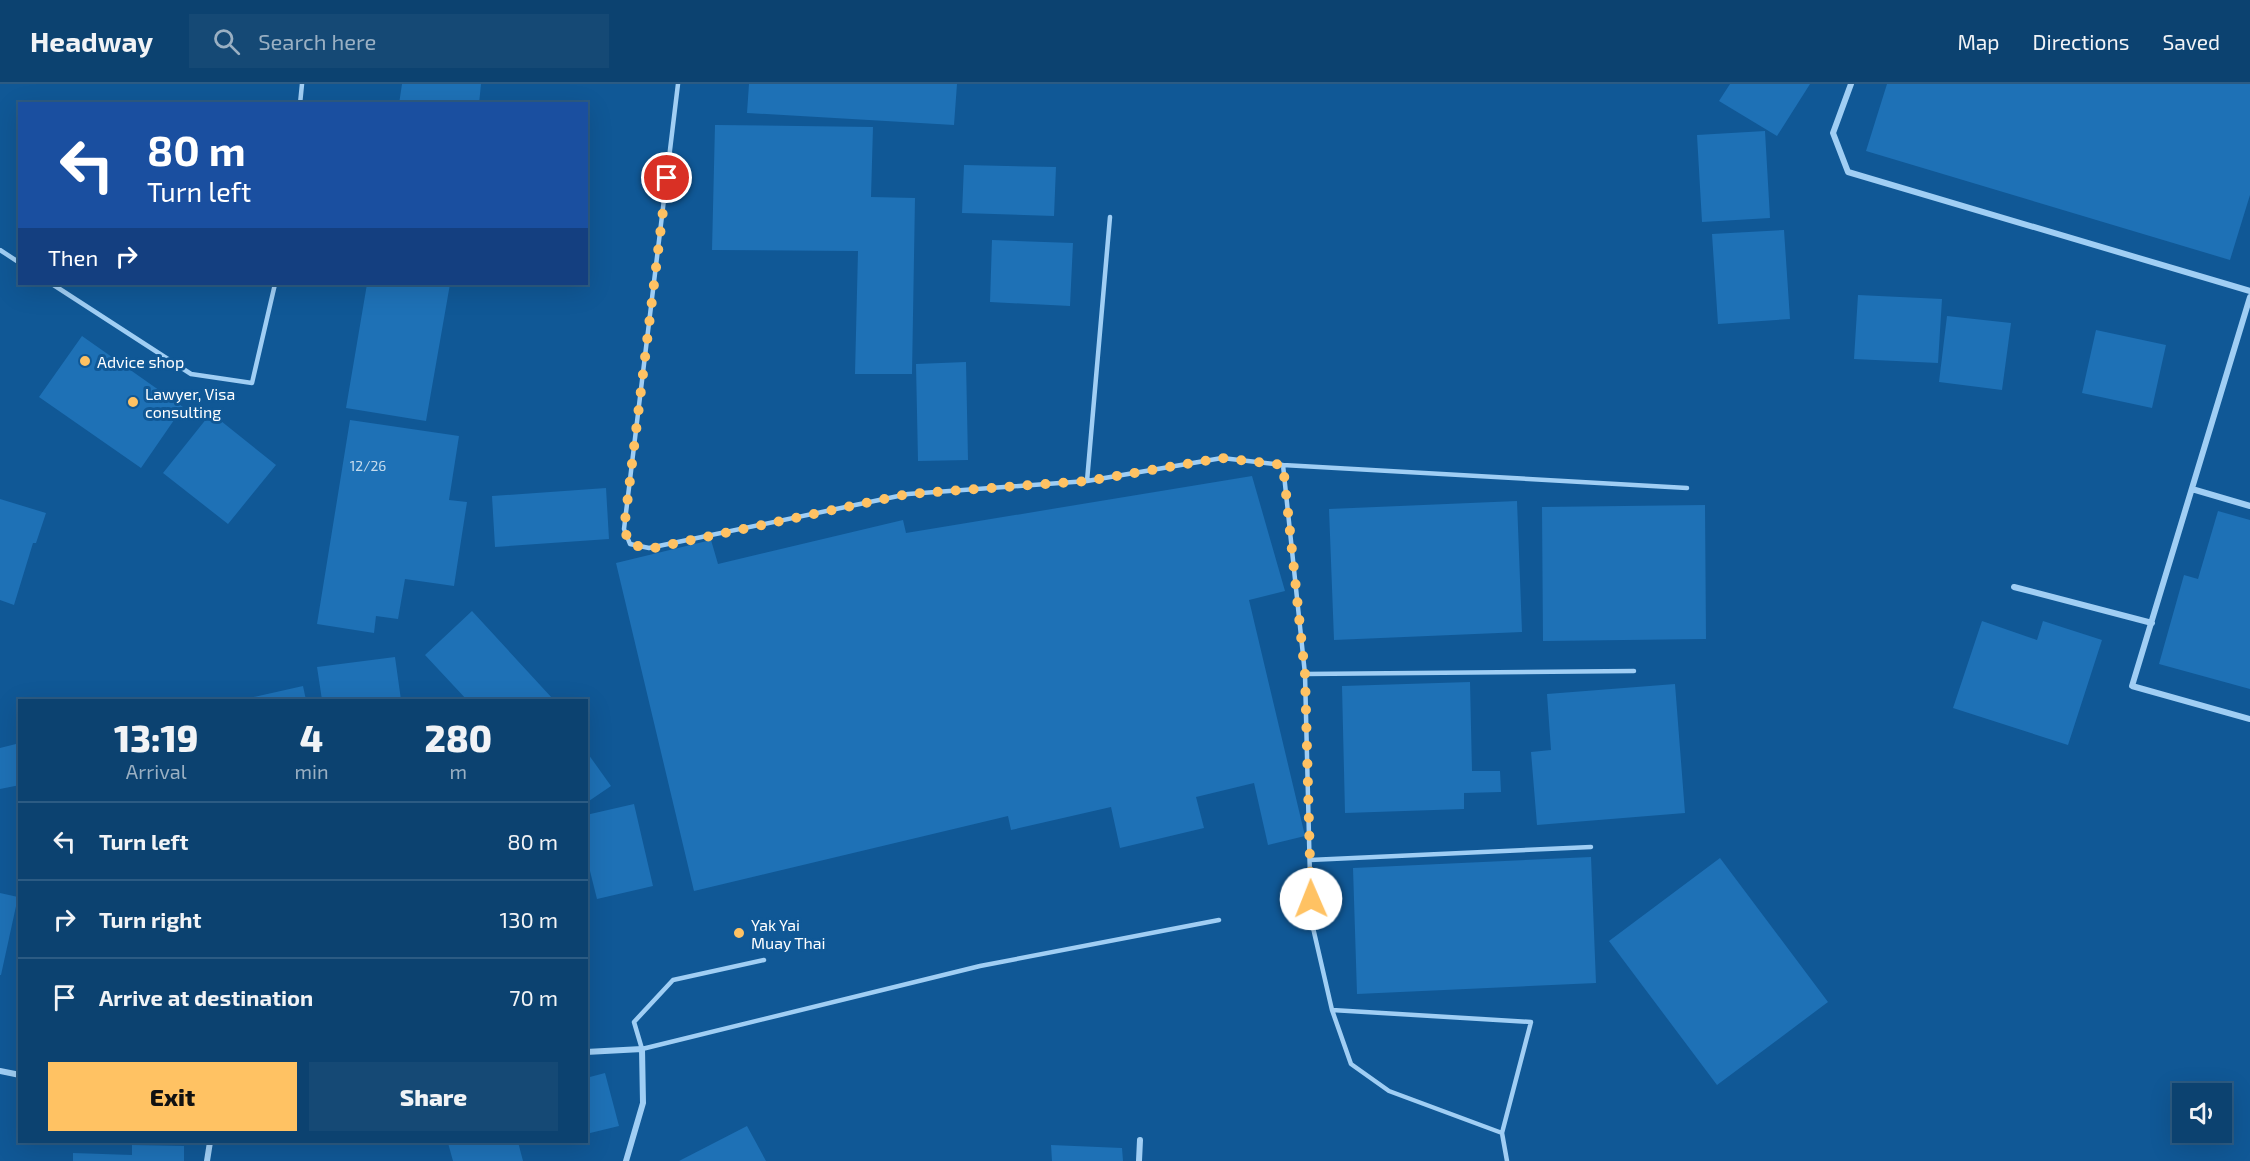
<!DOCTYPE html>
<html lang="en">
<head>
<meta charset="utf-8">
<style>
  :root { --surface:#0c4270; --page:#154975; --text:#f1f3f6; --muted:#9ab0c3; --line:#2c5b83; --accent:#ffc263 }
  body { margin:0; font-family:"Exo 2",sans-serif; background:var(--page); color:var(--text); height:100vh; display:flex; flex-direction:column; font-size:22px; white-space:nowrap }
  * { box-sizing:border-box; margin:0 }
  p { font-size:20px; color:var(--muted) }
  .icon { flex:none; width:33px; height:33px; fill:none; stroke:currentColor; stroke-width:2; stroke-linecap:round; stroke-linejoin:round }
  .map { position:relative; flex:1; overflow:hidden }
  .sheet { position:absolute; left:18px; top:615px; width:570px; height:444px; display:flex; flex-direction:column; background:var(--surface); border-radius:0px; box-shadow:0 6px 24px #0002,0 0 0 2px var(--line) }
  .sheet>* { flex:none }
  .banner { position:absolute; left:18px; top:18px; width:570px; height:183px; border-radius:0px; box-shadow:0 6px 24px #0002,0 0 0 2px var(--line); background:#1a4fa0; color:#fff; overflow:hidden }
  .controls { position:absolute; left:2172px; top:999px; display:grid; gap:12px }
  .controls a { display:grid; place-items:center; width:60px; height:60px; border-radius:0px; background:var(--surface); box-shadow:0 6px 24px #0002,0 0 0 2px var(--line); font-size:30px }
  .pin { position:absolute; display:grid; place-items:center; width:51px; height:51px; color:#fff; margin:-26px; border:3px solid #fff; border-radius:50%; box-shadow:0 2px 6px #0007 }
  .me { position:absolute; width:66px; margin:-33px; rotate:359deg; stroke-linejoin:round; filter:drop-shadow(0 0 4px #0008) }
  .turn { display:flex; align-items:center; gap:21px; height:126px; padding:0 30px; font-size:27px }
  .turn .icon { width:78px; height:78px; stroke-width:2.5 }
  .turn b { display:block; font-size:42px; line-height:51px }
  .then { display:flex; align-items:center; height:57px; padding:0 30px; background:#0003; gap:12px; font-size:22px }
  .eta { display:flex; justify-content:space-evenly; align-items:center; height:102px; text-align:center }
  .eta b { font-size:36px; font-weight:800; line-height:42px }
  .primary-button { display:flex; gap:12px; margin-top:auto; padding:12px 30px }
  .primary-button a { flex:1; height:69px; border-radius:0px; background:var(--accent); color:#111; font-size:24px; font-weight:800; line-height:69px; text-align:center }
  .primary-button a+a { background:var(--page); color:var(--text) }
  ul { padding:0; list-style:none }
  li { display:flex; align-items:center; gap:18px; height:78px; padding:0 30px; border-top:2px solid var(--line) }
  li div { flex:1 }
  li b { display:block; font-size:22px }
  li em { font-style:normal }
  header { display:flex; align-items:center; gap:36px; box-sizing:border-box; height:84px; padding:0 30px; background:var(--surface); border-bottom:2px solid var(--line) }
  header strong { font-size:28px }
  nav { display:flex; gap:33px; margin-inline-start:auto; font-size:21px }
  .search { width:420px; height:54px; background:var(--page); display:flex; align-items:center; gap:15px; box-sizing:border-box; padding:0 21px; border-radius:0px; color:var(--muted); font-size:22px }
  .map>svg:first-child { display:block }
</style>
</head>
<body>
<header>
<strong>Headway</strong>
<div class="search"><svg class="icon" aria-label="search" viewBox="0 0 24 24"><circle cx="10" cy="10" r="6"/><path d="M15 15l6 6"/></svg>Search here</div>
<nav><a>Map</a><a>Directions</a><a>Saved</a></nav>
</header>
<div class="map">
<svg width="2250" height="1077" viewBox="0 0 2250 1077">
  <rect width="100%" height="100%" fill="#105896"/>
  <path fill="#1e71b6" d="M 402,0 L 481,0 L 479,20 L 399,20 Z
    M 749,0 L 957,0 L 954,41 L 747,29 Z
    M 1730,0 L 1810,0 L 1777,52 L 1719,17 Z
    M 1887,0 L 2250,0 L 2250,111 L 2230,176 L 1866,67 Z
    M 715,41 L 873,43 L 871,113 L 915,114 L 912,290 L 855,290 L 858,167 L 712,166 Z
    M 1765,47 L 1770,134 L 1702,138 L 1697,51 Z
    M 964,81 L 1056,83 L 1054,132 L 962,129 Z
    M 1784,146 L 1790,235 L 1718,240 L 1712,150 Z
    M 992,156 L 1073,159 L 1070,222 L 990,218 Z
    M 367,200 L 450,200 L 426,337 L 346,324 Z
    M 1858,211 L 1942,215 L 1938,279 L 1854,275 Z
    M 1947,232 L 2011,239 L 2002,306 L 1939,298 Z
    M 2096,246 L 2166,261 L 2152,324 L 2082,309 Z
    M 82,252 L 183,323 L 141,384 L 39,313 Z
    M 966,278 L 968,376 L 918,377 L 916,280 Z
    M 211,329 L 276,381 L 228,440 L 163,389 Z
    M 350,336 L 459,352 L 449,416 L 467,418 L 454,502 L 405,495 L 398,535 L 376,532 L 374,549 L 317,540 Z
    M 1252,392 L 1285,507 L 1249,516 L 1305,752 L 1268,761 L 1254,699 L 1196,713 L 1204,744 L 1120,764 L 1111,723 L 1011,746 L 1008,732 L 694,807 L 616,479 L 711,456 L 718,480 L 903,436 L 906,449 Z
    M 606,404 L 609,455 L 495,463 L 492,412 Z
    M 0,415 L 46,429 L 36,459 L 33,459 L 14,521 L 0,516 Z
    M 1517,417 L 1522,548 L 1334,556 L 1329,425 Z
    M 1705,421 L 1706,555 L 1543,557 L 1542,423 Z
    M 2218,427 L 2250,436 L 2250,605 L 2159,580 L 2184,491 L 2198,495 Z
    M 472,527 L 552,614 L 550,616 L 467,616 L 425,571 Z
    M 1982,537 L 2037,556 L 2043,537 L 2102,556 L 2068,661 L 1953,624 Z
    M 395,573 L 401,616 L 322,616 L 317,583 Z
    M 1470,598 L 1472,687 L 1500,687 L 1501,708 L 1464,709 L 1464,725 L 1345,729 L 1342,602 Z
    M 1675,600 L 1685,729 L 1537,741 L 1531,668 L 1551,666 L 1547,610 Z
    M 303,602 L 306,616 L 250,616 L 249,614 Z
    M 20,659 L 20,701 L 0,705 L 0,664 Z
    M 586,667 L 611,702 L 586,719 Z
    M 634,720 L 653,802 L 597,815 L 586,771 L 586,731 Z
    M 1591,773 L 1596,899 L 1357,910 L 1353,784 Z
    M 1720,774 L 1828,918 L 1717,1001 L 1609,857 Z
    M 0,809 L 18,813 L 1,891 L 0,891 Z
    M 605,989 L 619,1042 L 586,1050 L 586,994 Z
    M 747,1042 L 766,1077 L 679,1077 Z
    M 455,1058 L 518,1058 L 523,1077 L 453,1077 L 448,1059 Z
    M 132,1061 L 184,1062 L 184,1077 L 73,1077 L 73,1069 L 132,1071 Z
    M 1051,1061 L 1122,1064 L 1123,1077 L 1052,1077 Z"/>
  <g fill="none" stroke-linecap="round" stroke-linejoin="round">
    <path stroke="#a0cef4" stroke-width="4.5" d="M 678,0 L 624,445 L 630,460 L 649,464 L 908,410 L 1087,397 L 1222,374 L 1283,381
      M 300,20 L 302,0
      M 0,166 L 20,179
      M 52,200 L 191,290 L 252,299 L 275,200
      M 1087,397 L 1110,133
      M 1305,590 L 1634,587
      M 1310,776 L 1591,763
      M 764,876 L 673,896 L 634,938 L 642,965 L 980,882 L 1219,836
      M 1332,926 L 1531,938 L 1502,1049
      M 1507,1077 L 1502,1049 L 1389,1007 L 1351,980 L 1332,926 L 1311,835 L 1305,590 L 1283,381 L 1687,404"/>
    <path stroke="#a0cef4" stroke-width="6" d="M 1851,0 L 1833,49 L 1848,88 L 2250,207
      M 2250,213 L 2132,602 L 2250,635
      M 2192,405 L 2250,422
      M 2014,503 L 2152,539
      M 586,968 L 642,965 L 643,1019 L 626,1077
      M 0,987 L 20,991
      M 207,1077 L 210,1058
      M 1139,1077 L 1140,1056"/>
  </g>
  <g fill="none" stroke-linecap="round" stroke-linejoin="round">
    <path stroke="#ffc263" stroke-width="10" stroke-dasharray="0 18" d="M 667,94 L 624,445 L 630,460 L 649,465 L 908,410 L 1087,397 L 1222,374 L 1283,381 L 1305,590 L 1311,815"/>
  </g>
  <g fill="#ffc263" stroke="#105896" stroke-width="2">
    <circle cx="85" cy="277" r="6"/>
    <circle cx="133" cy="318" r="6"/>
    <circle cx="739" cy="849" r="6"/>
  </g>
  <g text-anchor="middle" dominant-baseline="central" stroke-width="6" stroke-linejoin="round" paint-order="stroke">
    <g font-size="14" fill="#c7dced">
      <text x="368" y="381">12/26</text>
    </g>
    <g font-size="16" fill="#fff" stroke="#105896" text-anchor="start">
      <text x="97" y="277">Advice shop</text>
      <text x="145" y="309">Lawyer, Visa<tspan x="145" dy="18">consulting</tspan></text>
      <text x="751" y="840">Yak Yai<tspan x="751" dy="18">Muay Thai</tspan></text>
    </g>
  </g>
</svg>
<div class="controls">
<a><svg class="icon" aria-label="sound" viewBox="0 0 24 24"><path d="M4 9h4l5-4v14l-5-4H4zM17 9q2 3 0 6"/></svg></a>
</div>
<div class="pin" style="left:667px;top:94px;background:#d93025"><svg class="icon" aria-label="arrive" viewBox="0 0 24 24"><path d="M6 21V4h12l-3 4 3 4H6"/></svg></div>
<svg class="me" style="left:1311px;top:815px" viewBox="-20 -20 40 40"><circle r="19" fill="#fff"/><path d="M0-13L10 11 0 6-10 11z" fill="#ffc263"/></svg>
<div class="banner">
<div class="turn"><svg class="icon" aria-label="left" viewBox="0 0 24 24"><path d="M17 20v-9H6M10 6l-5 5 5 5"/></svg><div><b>80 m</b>Turn left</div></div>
<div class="then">Then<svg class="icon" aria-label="right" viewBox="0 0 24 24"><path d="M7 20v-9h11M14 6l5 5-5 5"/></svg></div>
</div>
<section class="sheet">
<div class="eta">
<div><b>13:19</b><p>Arrival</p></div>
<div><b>4</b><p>min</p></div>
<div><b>280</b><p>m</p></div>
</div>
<ul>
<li><svg class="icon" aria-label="left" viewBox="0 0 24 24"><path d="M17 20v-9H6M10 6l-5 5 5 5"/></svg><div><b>Turn left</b></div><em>80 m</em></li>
<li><svg class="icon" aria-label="right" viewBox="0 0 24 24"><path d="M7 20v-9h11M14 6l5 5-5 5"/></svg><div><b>Turn right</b></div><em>130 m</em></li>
<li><svg class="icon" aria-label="arrive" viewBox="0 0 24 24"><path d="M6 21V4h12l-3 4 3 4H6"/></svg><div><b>Arrive at destination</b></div><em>70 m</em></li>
</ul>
<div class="primary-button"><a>Exit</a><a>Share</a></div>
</section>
</div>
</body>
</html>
